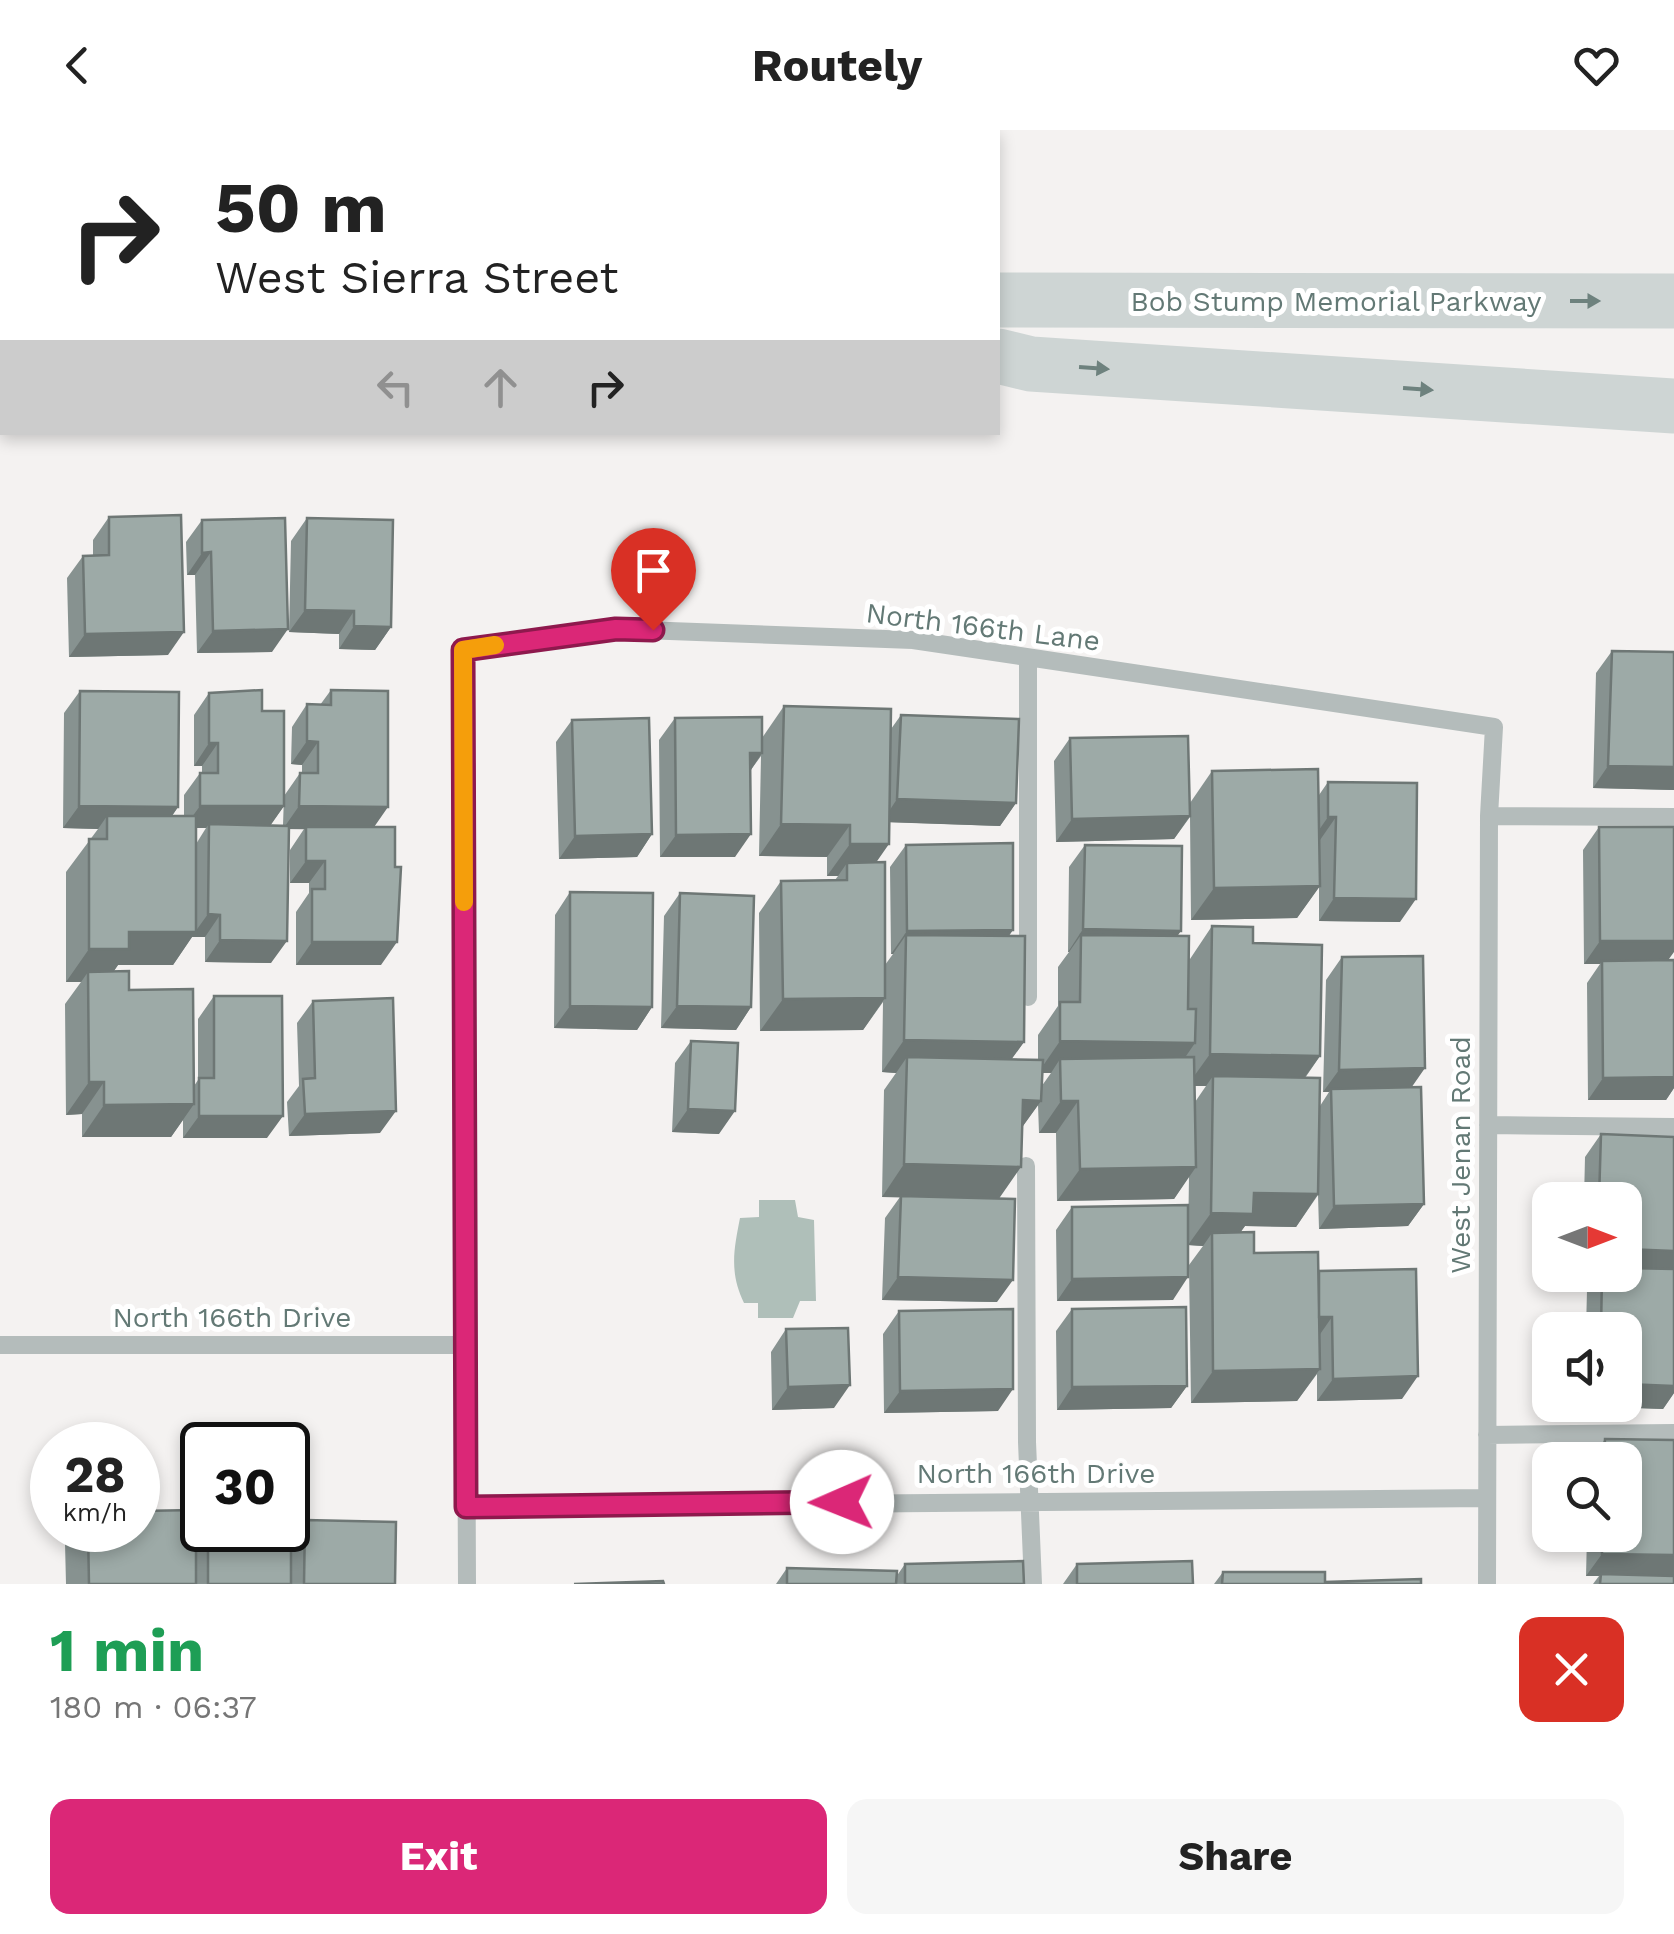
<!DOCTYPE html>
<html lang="en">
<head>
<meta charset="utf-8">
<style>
  :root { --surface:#fff; --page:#f6f6f6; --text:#222; --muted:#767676; --accent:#db2777 }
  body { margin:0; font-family:"Work Sans",sans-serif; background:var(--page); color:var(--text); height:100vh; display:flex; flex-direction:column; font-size:38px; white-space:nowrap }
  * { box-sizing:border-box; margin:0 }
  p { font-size:32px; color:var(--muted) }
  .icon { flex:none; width:55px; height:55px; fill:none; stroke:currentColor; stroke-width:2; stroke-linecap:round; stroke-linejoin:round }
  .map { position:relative; height:1454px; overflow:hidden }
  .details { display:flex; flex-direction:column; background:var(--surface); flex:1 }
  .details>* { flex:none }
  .banner { position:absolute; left:0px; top:0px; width:1000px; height:305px; box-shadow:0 5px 15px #0003; background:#fff; color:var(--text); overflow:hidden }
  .needle { width:65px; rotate:90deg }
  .controls { position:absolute; left:1532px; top:1052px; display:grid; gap:20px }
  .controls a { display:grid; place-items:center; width:110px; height:110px; border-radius:20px; background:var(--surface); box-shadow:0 5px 15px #0003; font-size:50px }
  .speed { position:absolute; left:30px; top:1292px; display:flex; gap:20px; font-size:50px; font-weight:700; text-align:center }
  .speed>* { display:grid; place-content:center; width:130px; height:130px; border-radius:50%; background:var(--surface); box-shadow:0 5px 15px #0003; line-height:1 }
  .speed small { font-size:25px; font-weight:400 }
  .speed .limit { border:5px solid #111; border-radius:15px; background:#fff; color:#111 }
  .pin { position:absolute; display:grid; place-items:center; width:85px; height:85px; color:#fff; margin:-102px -42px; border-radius:50% 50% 50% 0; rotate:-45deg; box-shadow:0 0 10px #0007 }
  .pin .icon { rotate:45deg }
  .me { position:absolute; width:110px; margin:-55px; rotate:269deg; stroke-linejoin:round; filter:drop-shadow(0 0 8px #0008) }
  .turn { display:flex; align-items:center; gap:35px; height:210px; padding:0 50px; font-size:45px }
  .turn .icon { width:130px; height:130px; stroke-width:2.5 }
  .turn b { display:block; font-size:70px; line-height:85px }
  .lanes { display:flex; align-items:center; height:95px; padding:0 50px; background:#0003; justify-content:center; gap:50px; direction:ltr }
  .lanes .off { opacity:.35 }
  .round { display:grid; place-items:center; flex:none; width:105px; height:105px; border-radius:20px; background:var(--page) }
  .overview { display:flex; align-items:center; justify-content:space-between; height:170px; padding:0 50px }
  h1 { font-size:60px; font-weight:700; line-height:75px; color:#1e9e55 }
  .button { display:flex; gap:20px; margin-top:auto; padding:20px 50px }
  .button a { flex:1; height:115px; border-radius:20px; background:var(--accent); color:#fff; font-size:40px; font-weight:700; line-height:115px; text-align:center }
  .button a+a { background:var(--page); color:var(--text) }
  header { display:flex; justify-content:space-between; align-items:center; height:130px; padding:0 50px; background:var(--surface); font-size:45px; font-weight:700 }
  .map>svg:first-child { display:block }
</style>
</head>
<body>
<header><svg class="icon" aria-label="back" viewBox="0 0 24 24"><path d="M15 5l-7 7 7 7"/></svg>Routely<svg class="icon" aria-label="heart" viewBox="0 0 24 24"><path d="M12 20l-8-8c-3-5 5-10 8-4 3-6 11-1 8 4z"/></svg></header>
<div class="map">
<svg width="1674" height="1454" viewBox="0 0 1674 1454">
  <rect width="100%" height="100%" fill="#f4f2f1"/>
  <path fill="#afbfb9" d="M 759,1070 L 795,1070 L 798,1087 L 814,1090 L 816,1171 L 800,1171 L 793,1188 L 758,1188 L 758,1173 L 744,1173 C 729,1142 734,1119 740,1088 L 759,1087 Z"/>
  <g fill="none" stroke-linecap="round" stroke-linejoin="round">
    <path stroke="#b4bcbb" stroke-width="18" d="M 1489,686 L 1674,687
      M 1028,867 L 1028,528
      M 1488,995 L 1674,997
      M 1026,1036 L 1027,1312 L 1033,1454
      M 0,1215 L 465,1215
      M 1487,1305 L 1674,1303
      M 466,1377 L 1487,1368
      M 467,1454 L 463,520 L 616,499 L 913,510 L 1494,597 L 1489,686 L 1487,1454"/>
    <path stroke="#ced5d4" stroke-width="55" d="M 998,170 L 1674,171
      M 0,171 L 2,171
      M 998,226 L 1031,234 L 1674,276"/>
  </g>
  <path fill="#879290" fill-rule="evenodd" d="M 109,387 L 168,525 L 69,527 L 67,448 L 83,426 L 93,425 L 93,410 Z
    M 307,388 L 391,497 L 375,520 L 339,519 L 339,504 L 289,502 L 291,411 Z
    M 202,390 L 272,522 L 197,523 L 195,445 L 187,445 L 186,412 Z
    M 1612,521 L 1674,522 L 1674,660 L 1593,658 L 1596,543 Z
    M 331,560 L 374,697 L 381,835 L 296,835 L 296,782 L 309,763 L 309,753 L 290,753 L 290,720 L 304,699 L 289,699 L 271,833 L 205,832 L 205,807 L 192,807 L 173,835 L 118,835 L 114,841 L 129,860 L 194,956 L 198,950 L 198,889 L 214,866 L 267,1008 L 183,1008 L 183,990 L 171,1007 L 82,1007 L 82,984 L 66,985 L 65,874 L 81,852 L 66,852 L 66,742 L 98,699 L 63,698 L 64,583 L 80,561 L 178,677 L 172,686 L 184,686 L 184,665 L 200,643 L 202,643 L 202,636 L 194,636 L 194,585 L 209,563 L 262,581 L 284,676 L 270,695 L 283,695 L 284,666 L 300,643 L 302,643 L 302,635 L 291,634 L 292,597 L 307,574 L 320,575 ZM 196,698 L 206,698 L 196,714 Z
    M 784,576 L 891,599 L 901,585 L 1016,673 L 1000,696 L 889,692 L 876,732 L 885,835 L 893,824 L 891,824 L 890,737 L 906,715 L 1009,806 L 1024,912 L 1011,929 L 1038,930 L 1038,905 L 1058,876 L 1058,837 L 1069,822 L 1068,822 L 1069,737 L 1085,715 L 1177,806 L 1190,829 L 1212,796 L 1253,813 L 1320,926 L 1305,948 L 1320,976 L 1329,962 L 1323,962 L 1326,850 L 1342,827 L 1412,957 L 1424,1074 L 1408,1096 L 1319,1099 L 1318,1065 L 1296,1097 L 1245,1096 L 1240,1102 L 1254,1123 L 1319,1141 L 1402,1269 L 1317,1271 L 1317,1244 L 1297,1271 L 1191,1273 L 1189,1135 L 1203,1116 L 1188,1115 L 1173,1170 L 1057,1171 L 1056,1100 L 1072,1077 L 1188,1113 L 1189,1046 L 1174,1069 L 1057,1071 L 1056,1003 L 1039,1003 L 1038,975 L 1022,997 L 999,1069 L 997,1172 L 882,1170 L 885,1088 L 900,1067 L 882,1067 L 884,960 L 896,943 L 882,942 L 883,872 L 863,900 L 760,901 L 759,783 L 781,751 L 835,750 L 838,746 L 827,746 L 827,727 L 759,726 L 761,626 L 750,641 L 735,727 L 660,727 L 659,610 L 675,588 L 762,608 ZM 1042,943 L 1051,943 L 1041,957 ZM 1195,956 L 1206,956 L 1195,972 Z
    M 572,590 L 652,704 L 637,727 L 559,729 L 556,612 Z
    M 1070,608 L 1190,673 L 1212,641 L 1319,665 L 1328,652 L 1400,792 L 1319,791 L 1319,757 L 1297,788 L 1191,790 L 1190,687 L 1174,709 L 1056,712 L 1054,631 Z
    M 1599,697 L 1668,830 L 1674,830 L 1674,958 L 1666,970 L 1588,970 L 1587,853 L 1600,834 L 1584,834 L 1583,720 Z
    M 570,762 L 652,877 L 637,900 L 554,898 L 555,785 Z
    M 680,763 L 751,877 L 736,900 L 661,898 L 664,786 Z
    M 313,871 L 380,1003 L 289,1006 L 287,972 L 299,956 L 297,893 Z
    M 691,911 L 719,1004 L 672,1002 L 675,933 Z
    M 1601,1004 L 1674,1007 L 1674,1263 L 1663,1279 L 1583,1276 L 1625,1275 L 1625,1200 L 1586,1200 L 1587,1160 L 1597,1145 L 1625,1145 L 1625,1070 L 1584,1070 L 1585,1027 Z
    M 1072,1179 L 1187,1256 L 1171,1278 L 1057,1280 L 1056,1201 Z
    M 899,1181 L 998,1281 L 884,1283 L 883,1204 Z
    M 786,1199 L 834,1278 L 772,1280 L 771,1222 Z
    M 1605,1309 L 1674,1310 L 1674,1454 L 1600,1454 L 1601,1446 L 1600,1454 L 1593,1454 L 1599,1446 L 1586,1446 L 1587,1405 L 1625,1405 L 1625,1330 L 1590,1330 Z
    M 305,1390 L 395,1454 L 66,1454 L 65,1413 L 75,1400 L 138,1400 L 196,1409 L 202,1399 L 288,1400 L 291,1410 Z
    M 905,1434 L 1024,1454 L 776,1454 L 787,1438 L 896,1447 Z
    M 1077,1434 L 1193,1454 L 1063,1454 Z
    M 1223,1442 L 1325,1452 L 1421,1454 L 1214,1454 Z"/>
  <path fill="#6e7775" d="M 211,422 L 195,445 L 187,445 L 202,423 Z
    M 305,480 L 354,481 L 339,504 L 289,502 Z
    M 354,496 L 391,497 L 375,520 L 339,519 Z
    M 288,499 L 272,522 L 197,523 L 213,501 Z
    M 184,502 L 168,525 L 69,527 L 85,504 Z
    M 307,611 L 318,612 L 302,635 L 291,634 Z
    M 209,613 L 218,613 L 202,636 L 194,636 Z
    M 750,623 L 762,623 L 747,646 Z
    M 1608,636 L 1674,637 L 1674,660 L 1593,658 Z
    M 897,669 L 1016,673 L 1000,696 L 882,692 Z
    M 79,676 L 178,677 L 162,700 L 107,686 L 98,699 L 63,698 Z
    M 200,676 L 284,676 L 268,699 L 209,694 L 206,698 L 184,698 Z
    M 299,676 L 388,677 L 372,700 L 283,699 Z
    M 1190,686 L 1174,709 L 1056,712 L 1072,689 Z
    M 1328,687 L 1336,687 L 1320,710 L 1312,710 Z
    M 781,694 L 850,695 L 827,727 L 759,726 Z
    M 652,704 L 637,727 L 559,729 L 575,706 Z
    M 751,704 L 735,727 L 660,727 L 676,705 Z
    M 850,714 L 889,714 L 866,747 L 847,733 L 838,746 L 827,746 Z
    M 306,731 L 325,731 L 309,753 L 290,753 Z
    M 1320,756 L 1297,788 L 1191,790 L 1214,758 Z
    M 1334,768 L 1416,769 L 1400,792 L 1319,791 Z
    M 208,784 L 220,785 L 205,807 L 192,807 L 173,835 L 118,835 L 106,852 L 88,842 L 81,852 L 66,852 L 89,819 L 129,802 L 195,802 Z
    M 1083,799 L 1181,801 L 1165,823 L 1081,805 L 1069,822 L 1068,822 Z
    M 1013,800 L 998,822 L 906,805 L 893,824 L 891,824 L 907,801 Z
    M 220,810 L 287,811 L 271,833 L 205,832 Z
    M 1600,811 L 1674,811 L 1674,822 L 1666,833 L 1602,831 L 1600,834 L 1584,834 Z
    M 312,812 L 397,812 L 381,835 L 296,835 Z
    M 885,868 L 863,900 L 760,901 L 783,869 Z
    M 570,876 L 652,877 L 637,900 L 554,898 Z
    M 677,876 L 751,877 L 736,900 L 661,898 Z
    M 904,910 L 1024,912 L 1001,944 L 907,927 L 896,943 L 882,942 Z
    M 1060,911 L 1195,913 L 1173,945 L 1060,929 L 1051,943 L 1038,943 Z
    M 1210,924 L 1320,926 L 1297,958 L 1213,946 L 1206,956 L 1187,956 Z
    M 1425,938 L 1409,961 L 1331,959 L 1329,962 L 1323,962 L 1339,940 Z
    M 1674,947 L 1674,958 L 1666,970 L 1588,970 L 1603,948 Z
    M 89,952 L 104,952 L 82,984 L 66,985 Z
    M 1023,970 L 1041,971 L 1018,1003 Z
    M 1061,971 L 1078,971 L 1056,1003 L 1039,1003 Z
    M 194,974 L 171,1007 L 82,1007 L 104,975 Z
    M 688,979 L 735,981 L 719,1004 L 672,1002 Z
    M 396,981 L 380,1003 L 289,1006 L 305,984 Z
    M 199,986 L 283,986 L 267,1008 L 183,1008 Z
    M 904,1034 L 1021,1037 L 998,1070 L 882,1067 Z
    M 1196,1037 L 1174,1069 L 1057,1071 L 1080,1039 Z
    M 1254,1063 L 1318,1064 L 1296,1097 L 1245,1096 L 1231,1116 L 1212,1103 L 1203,1116 L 1188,1115 L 1211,1083 Z
    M 1424,1074 L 1408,1096 L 1319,1099 L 1334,1076 Z
    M 1625,1119 L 1674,1121 L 1674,1144 L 1625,1142 Z
    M 898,1147 L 1013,1150 L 997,1172 L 882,1170 Z
    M 1188,1147 L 1173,1170 L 1057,1171 L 1072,1149 Z
    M 1317,1187 L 1332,1187 L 1316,1210 Z
    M 1320,1239 L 1297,1271 L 1191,1273 L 1213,1241 Z
    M 1418,1246 L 1402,1269 L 1317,1271 L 1333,1249 Z
    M 1625,1254 L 1674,1256 L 1674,1263 L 1663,1279 L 1583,1276 L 1625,1275 Z
    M 850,1255 L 834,1278 L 772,1280 L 788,1257 Z
    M 1187,1256 L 1171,1278 L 1057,1280 L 1072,1257 Z
    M 1013,1259 L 998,1281 L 884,1283 L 900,1261 Z
    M 1602,1424 L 1674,1425 L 1674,1448 L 1601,1444 L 1599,1446 L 1586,1446 Z"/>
  <path fill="#9daaa7" stroke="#6e7775" stroke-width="2.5" d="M 181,385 L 184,502 L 85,504 L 83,426 L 109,425 L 109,387 Z
    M 285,388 L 288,499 L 213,501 L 211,422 L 202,423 L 202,390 Z
    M 307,388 L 393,390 L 391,497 L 354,496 L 354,481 L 305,480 Z
    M 1612,521 L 1674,522 L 1674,637 L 1608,636 Z
    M 262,560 L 262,581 L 284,581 L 284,676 L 200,676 L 200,643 L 218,643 L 218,613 L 209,613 L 209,563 Z
    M 331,560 L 388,561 L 388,677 L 299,676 L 300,643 L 318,643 L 318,612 L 307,611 L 307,574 L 331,575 Z
    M 80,561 L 179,562 L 178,677 L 79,676 Z
    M 784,576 L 891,579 L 889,714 L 850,714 L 850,695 L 781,694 Z
    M 901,585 L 1019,589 L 1016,673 L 897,669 Z
    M 762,587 L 762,623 L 750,623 L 751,704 L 676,705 L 675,588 Z
    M 649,588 L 652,704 L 575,706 L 572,590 Z
    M 1188,606 L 1190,686 L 1072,689 L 1070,608 Z
    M 1318,639 L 1320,756 L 1214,758 L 1212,641 Z
    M 1328,652 L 1417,653 L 1416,769 L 1334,768 L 1336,687 L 1328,687 Z
    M 107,686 L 196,686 L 196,802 L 129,802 L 129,819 L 89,819 L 89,709 L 107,709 Z
    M 209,694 L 289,696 L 287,811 L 220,810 L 220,785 L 208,784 Z
    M 306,697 L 395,697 L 395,737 L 401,737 L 397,812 L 312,812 L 312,759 L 325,759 L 325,731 L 306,731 Z
    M 1599,697 L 1674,697 L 1674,811 L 1600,811 Z
    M 1013,713 L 1013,800 L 907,801 L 906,715 Z
    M 1085,715 L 1182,716 L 1181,801 L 1083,799 Z
    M 885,732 L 885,868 L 783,869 L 781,751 L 847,750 L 847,733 Z
    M 570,762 L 653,763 L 652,877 L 570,876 Z
    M 680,763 L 754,766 L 751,877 L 677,876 Z
    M 1212,796 L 1253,797 L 1253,813 L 1322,815 L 1320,926 L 1210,924 Z
    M 906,805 L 1025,806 L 1024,912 L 904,910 Z
    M 1081,805 L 1189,806 L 1188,879 L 1196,879 L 1195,913 L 1060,911 L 1060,872 L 1080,872 Z
    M 1423,826 L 1425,938 L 1339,940 L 1342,827 Z
    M 1674,830 L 1674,947 L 1603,948 L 1602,831 Z
    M 129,841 L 129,860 L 193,859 L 194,974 L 104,975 L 104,952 L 89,952 L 88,842 Z
    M 214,866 L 282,866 L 283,986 L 199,986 L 199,948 L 214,948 Z
    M 393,868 L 396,981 L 305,984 L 303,949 L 315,948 L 313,871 Z
    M 691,911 L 738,913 L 735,981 L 688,979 Z
    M 907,927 L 1043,930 L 1041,971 L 1023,970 L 1021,1037 L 904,1034 Z
    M 1194,927 L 1196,1037 L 1080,1039 L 1078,971 L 1061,971 L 1060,929 Z
    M 1213,946 L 1320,948 L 1318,1064 L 1254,1063 L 1253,1084 L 1211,1083 Z
    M 1421,957 L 1424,1074 L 1334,1076 L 1331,959 Z
    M 1601,1004 L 1674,1007 L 1674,1121 L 1625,1119 L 1625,1070 L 1599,1070 Z
    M 901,1066 L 1015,1069 L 1013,1150 L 898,1147 Z
    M 1188,1075 L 1188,1147 L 1072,1149 L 1072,1077 Z
    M 1254,1102 L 1254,1123 L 1318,1122 L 1320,1239 L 1213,1241 L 1212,1103 Z
    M 1625,1138 L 1674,1139 L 1674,1256 L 1625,1254 L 1625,1200 L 1601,1200 L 1602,1145 L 1625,1145 Z
    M 1416,1139 L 1418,1246 L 1333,1249 L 1332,1187 L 1319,1187 L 1319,1141 Z
    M 1186,1177 L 1187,1256 L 1072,1257 L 1072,1179 Z
    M 1013,1179 L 1013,1259 L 900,1261 L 899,1181 Z
    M 848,1198 L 850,1255 L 788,1257 L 786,1199 Z
    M 1605,1309 L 1674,1310 L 1674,1425 L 1602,1424 L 1602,1405 L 1625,1405 L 1625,1330 L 1604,1330 Z
    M 196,1380 L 196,1454 L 89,1454 L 88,1400 L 138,1400 L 138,1381 Z
    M 305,1390 L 396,1392 L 395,1454 L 304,1454 Z
    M 288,1391 L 291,1391 L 291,1454 L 208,1454 L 208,1400 L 288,1400 Z
    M 1023,1431 L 1024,1454 L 905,1454 L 905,1434 Z
    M 1192,1431 L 1193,1454 L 1077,1454 L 1077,1434 Z
    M 787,1438 L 897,1441 L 896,1454 L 787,1454 Z
    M 1223,1442 L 1325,1442 L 1325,1454 L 1222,1454 Z
    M 1601,1444 L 1674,1446 L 1674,1454 L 1600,1454 Z
    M 1421,1449 L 1421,1454 L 1325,1454 L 1325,1452 Z
    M 663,1451 L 664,1454 L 574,1454 Z"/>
  <defs><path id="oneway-solid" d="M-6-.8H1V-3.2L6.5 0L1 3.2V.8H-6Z" transform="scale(2.5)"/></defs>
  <g fill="#6e827e">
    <use href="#oneway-solid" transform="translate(1585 171)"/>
    <use href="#oneway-solid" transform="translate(1094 238) rotate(4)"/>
    <use href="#oneway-solid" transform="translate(1418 259) rotate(4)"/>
  </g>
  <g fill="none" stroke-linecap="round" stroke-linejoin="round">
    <g stroke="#8e194d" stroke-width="25">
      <path id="route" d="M 653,500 L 616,499 L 463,520 L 466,1377 L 842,1372"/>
    </g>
    <use href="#route" stroke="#db2777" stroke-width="18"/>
    <path stroke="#f59e0b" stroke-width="18" d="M 464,772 L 463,520 L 495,515"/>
  </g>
  <g text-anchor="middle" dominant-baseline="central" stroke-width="10" stroke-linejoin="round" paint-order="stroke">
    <g font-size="28" fill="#637975" stroke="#fff">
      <text x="1336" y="171">Bob Stump Memorial Parkway</text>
      <text transform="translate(983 497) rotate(7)">North 166th Lane</text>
      <text transform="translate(1460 1025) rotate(-90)">West Jenan Road</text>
      <text x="232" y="1187">North 166th Drive</text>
      <text x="1036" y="1343">North 166th Drive</text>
    </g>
  </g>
</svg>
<div class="controls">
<a><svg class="needle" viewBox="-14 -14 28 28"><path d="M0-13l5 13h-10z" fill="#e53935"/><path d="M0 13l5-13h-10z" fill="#767676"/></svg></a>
<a><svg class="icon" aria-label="sound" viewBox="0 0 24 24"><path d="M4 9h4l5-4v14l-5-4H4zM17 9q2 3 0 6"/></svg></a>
<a><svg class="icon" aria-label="search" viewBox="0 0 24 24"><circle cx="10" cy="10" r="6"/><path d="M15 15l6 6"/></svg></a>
</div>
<div class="speed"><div>28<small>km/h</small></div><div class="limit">30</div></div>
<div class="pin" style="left:653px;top:500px;background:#d93025"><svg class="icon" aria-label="arrive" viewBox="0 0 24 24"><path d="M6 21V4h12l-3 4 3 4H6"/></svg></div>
<svg class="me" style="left:842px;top:1372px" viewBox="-20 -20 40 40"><circle r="19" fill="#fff"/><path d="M0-13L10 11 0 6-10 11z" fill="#db2777"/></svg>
<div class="banner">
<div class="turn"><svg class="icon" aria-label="right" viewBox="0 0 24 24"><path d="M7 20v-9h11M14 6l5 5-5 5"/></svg><div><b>50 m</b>West Sierra Street</div></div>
<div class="lanes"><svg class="icon off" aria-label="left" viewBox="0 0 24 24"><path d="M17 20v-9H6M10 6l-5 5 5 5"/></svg><svg class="icon off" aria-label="ahead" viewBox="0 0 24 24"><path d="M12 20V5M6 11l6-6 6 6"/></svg><svg class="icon" aria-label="right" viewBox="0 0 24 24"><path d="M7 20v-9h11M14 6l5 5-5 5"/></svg></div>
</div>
</div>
<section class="details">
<div class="overview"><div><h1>1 min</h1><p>180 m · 06:37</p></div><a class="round" style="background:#d93025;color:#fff"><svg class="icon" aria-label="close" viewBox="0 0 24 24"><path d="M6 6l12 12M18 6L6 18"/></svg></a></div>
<div class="button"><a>Exit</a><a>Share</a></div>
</section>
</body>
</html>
